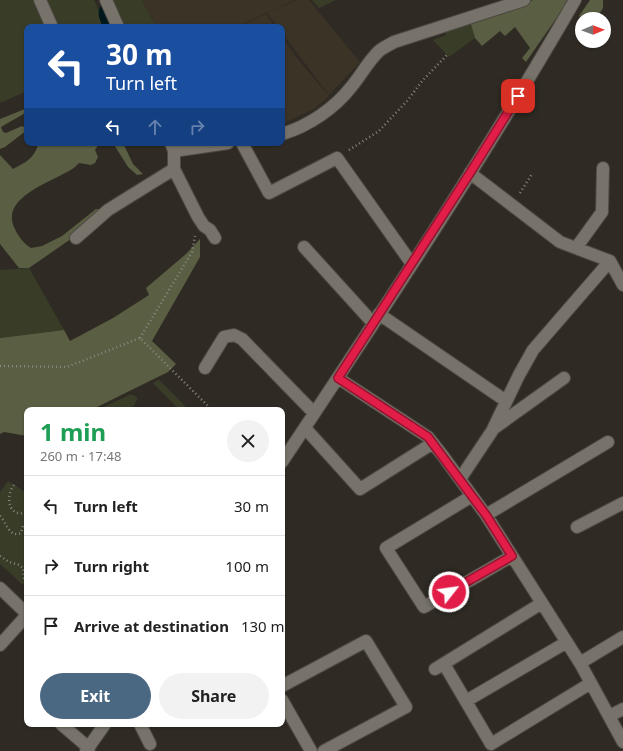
<!DOCTYPE html>
<html lang="en">
<head>
<meta charset="utf-8">
<style>
  :root { --surface:#fff; --page:#f2f2f2; --text:#222; --muted:#767676; --line:#e0e0e0; --accent:#4b6883 }
  body { margin:0; font-family:"Noto Sans",sans-serif; background:var(--page); color:var(--text); height:100vh; display:flex; flex-direction:column; font-size:15px; white-space:nowrap }
  * { box-sizing:border-box; margin:0 }
  p { font-size:13px; color:var(--muted) }
  .icon { flex:none; width:22px; height:22px; fill:none; stroke:currentColor; stroke-width:2; stroke-linecap:round; stroke-linejoin:round }
  .map { position:relative; flex:1; overflow:hidden }
  .details { position:absolute; left:24px; top:407px; width:261px; height:320px; display:flex; flex-direction:column; background:var(--surface); border-radius:8px; box-shadow:0 1px 3px #0004 }
  .details>* { flex:none }
  .banner { position:absolute; left:24px; top:24px; width:261px; height:122px; border-radius:8px; box-shadow:0 1px 3px #0004; background:#1a4fa0; color:#fff; overflow:hidden }
  .needle { width:26px; rotate:89deg }
  .fabs { position:absolute; left:575px; top:12px; display:grid; gap:8px }
  .fabs a { display:grid; place-items:center; width:36px; height:36px; border-radius:50%; background:var(--surface); box-shadow:0 1px 3px #0004; font-size:20px }
  .pin { position:absolute; display:grid; place-items:center; width:34px; height:34px; color:#fff; margin:-17px; border-radius:8px; box-shadow:0 2px 6px #0006 }
  .me { position:absolute; width:44px; margin:-22px; rotate:60deg; stroke-linejoin:round; filter:drop-shadow(0 0 3px #0008) }
  .turn { display:flex; align-items:center; gap:14px; height:84px; padding:0 16px; font-size:18px }
  .turn .icon { width:52px; height:52px; stroke-width:2.5 }
  .turn b { display:block; font-size:28px; line-height:34px }
  .lanes { display:flex; align-items:center; height:38px; padding:0 16px; background:#0003; justify-content:center; gap:20px; direction:ltr }
  .lanes .off { opacity:.35 }
  .round { display:grid; place-items:center; flex:none; width:42px; height:42px; border-radius:21px; background:var(--page) }
  .head { display:flex; align-items:center; justify-content:space-between; height:68px; padding:0 16px }
  h1 { font-size:24px; font-weight:700; line-height:30px; color:#1e9e55 }
  .primary-button { display:flex; gap:8px; margin-top:auto; padding:8px 16px }
  .primary-button a { flex:1; height:46px; border-radius:24px; background:var(--accent); color:#fff; font-size:16px; font-weight:700; line-height:46px; text-align:center }
  .primary-button a+a { background:var(--page); color:var(--text) }
  ul { padding:0; list-style:none }
  li { display:flex; align-items:center; gap:12px; height:60px; padding:0 16px; border-top:1px solid var(--line) }
  li div { flex:1 }
  li b { display:block; font-size:15px }
  li em { font-style:normal }
  .map>svg:first-child { display:block }
</style>
</head>
<body>
<div class="map">
<svg width="623" height="751" viewBox="0 0 623 751">
  <rect width="100%" height="100%" fill="#2f2b24"/>
  <path fill="#3a3326" d="M 142,0 L 295,0 L 236,27 L 156,27 Z
    M 297,0 L 309,0 L 360,62 L 329,95 L 282,33 L 282,27 L 278,27 L 267,13 Z
    M 266,14 L 275,27 L 238,27 Z
    M 282,37 L 296,57 L 329,96 L 314,109 L 282,124 Z"/>
  <path fill="#393d28" d="M 0,0 L 94,0 L 106,27 L 27,27 L 27,91 L 0,103 Z
    M 110,0 L 142,0 L 156,27 L 122,27 Z
    M 312,0 L 336,0 L 319,8 Z
    M 470,21 L 475,38 L 449,57 L 433,40 L 446,35 L 444,29 Z
    M 29,268 L 64,330 L 0,338 L 0,270 Z
    M 159,380 L 189,410 L 180,410 L 153,383 Z
    M 131,394 L 138,398 L 131,410 L 98,410 Z
    M 8,481 L 27,493 L 27,579 L 23,585 L 0,564 L 0,492 Z"/>
  <path fill="#5a5e42" d="M 533,0 L 569,0 L 526,62 L 522,58 L 530,48 L 515,27 L 505,36 L 500,31 L 482,46 L 475,38 L 470,21 L 521,5 Z
    M 590,0 L 603,0 L 603,8 L 596,19 L 583,19 L 579,16 Z
    M 25,109 L 27,112 L 1,127 L 3,132 L 6,133 L 22,126 L 27,129 L 27,130 L 5,147 L 0,149 L 0,119 Z
    M 39,143 L 102,143 L 99,144 L 95,150 L 98,157 L 95,163 L 91,165 L 79,163 C 76,166 73,169 69,171 C 50,182 1,198 14,227 C 18,236 23,243 31,248 L 42,246 L 62,236 L 96,209 L 106,209 L 78,234 L 29,268 L 19,268 L 0,244 L 0,155 L 13,169 C 28,161 33,159 39,143 Z
    M 113,143 L 123,143 L 133,164 L 143,174 L 137,175 L 128,167 Z
    M 200,239 L 200,257 L 152,341 L 176,364 L 168,372 L 91,410 L 27,410 L 27,436 L 4,432 L 0,434 L 0,338 L 64,330 L 70,341 L 113,318 L 149,295 L 146,288 L 186,254 Z"/>
  <path fill="#00181c" d="M 102,4 L 115,27 L 103,27 C 99,19 96,11 102,4 Z"/>
  <g fill="none" stroke-linecap="round" stroke-linejoin="round">
    <g stroke="#4d4943" stroke-width="14">
      <path id="minor" d="M 40,0 L 52,27
        M 106,0 L 118,27
        M 282,134 C 309,126 335,108 352,86 C 361,75 368,62 378,52 C 382,48 389,45 394,42 L 524,0
        M 171,143 L 174,151 L 228,143
        M 242,143 L 269,193 L 337,158 L 412,264
        M 174,151 L 174,169 L 198,217 L 204,226 L 210,230 L 215,238
        M 470,173 L 560,242 L 610,261 L 623,285
        M 76,238 L 108,210 L 174,169
        M 304,247 L 373,323
        M 576,248 L 602,212 L 603,168
        M 379,314 L 506,401
        M 205,368 L 224,337 L 234,335 L 242,339 L 314,413
        M 338,378 L 428,437 L 443,456 L 486,515 L 542,603 L 580,663 L 623,742
        M 305,428 L 360,489 L 433,443
        M 493,429 L 564,378
        M 282,462 C 383,310 484,158 575,0
        M 460,479 L 492,431 L 519,375 L 533,350 L 610,261
        M 472,496 L 386,548 L 424,607 L 512,556
        M 486,515 L 608,442
        M 577,527 L 623,503
        M 0,588 L 27,614
        M 0,645 L 27,615
        M 580,663 L 623,637
        M 444,664 L 491,744 L 591,683
        M 435,669 L 542,603
        M 282,686 L 366,641 L 406,707 L 324,751
        M 282,700 L 311,751
        M 466,701 L 567,642
        M 609,716 L 623,709
        M 61,724 L 89,748
        M 140,724 L 150,744
        M 86,751 L 105,724"/>
    </g>
    <path stroke="#8a8781" stroke-width="2.5" stroke-dasharray="1 3" stroke-linecap="butt" d="M 349,150 L 379,131 L 407,101 L 423,80 L 447,55
      M 520,193 L 532,174
      M 140,338 L 192,252 L 195,236
      M 0,366 L 67,367 L 140,338 L 212,410
      M 14,485 C 5,496 8,519 27,512
      M 0,516 C 7,523 9,538 21,533 L 23,526 L 27,524
      M 0,556 L 9,562 L 19,565 L 23,568 L 24,578 L 27,583"/>
    <use href="#minor" stroke="#77736a" stroke-width="12"/>
  </g>
  <g fill="none" stroke-linecap="round" stroke-linejoin="round">
    <g stroke="#92132f" stroke-width="10">
      <path id="route" d="M 449,592 L 512,556 L 486,515 L 428,437 L 338,378 L 470,173 L 518,96"/>
    </g>
    <use href="#route" stroke="#e11d48" stroke-width="7"/>
  </g>
</svg>
<div class="fabs">
<a><svg class="needle" viewBox="-14 -14 28 28"><path d="M0-13l5 13h-10z" fill="#e53935"/><path d="M0 13l5-13h-10z" fill="#767676"/></svg></a>
</div>
<div class="pin" style="left:518px;top:96px;background:#d93025"><svg class="icon" aria-label="arrive" viewBox="0 0 24 24"><path d="M6 21V4h12l-3 4 3 4H6"/></svg></div>
<svg class="me" style="left:449px;top:592px" viewBox="-20 -20 40 40"><circle r="17" fill="#e11d48" stroke="#fff" stroke-width="3"/><path d="M0-11L8 9 0 5-8 9z" fill="#fff"/></svg>
<div class="banner">
<div class="turn"><svg class="icon" aria-label="left" viewBox="0 0 24 24"><path d="M17 20v-9H6M10 6l-5 5 5 5"/></svg><div><b>30 m</b>Turn left</div></div>
<div class="lanes"><svg class="icon" aria-label="left" viewBox="0 0 24 24"><path d="M17 20v-9H6M10 6l-5 5 5 5"/></svg><svg class="icon off" aria-label="ahead" viewBox="0 0 24 24"><path d="M12 20V5M6 11l6-6 6 6"/></svg><svg class="icon off" aria-label="right" viewBox="0 0 24 24"><path d="M7 20v-9h11M14 6l5 5-5 5"/></svg></div>
</div>
<section class="details">
<div class="head"><div><h1>1 min</h1><p>260 m · 17:48</p></div><a class="round"><svg class="icon" aria-label="close" viewBox="0 0 24 24"><path d="M6 6l12 12M18 6L6 18"/></svg></a></div>
<ul>
<li><svg class="icon" aria-label="left" viewBox="0 0 24 24"><path d="M17 20v-9H6M10 6l-5 5 5 5"/></svg><div><b>Turn left</b></div><em>30 m</em></li>
<li><svg class="icon" aria-label="right" viewBox="0 0 24 24"><path d="M7 20v-9h11M14 6l5 5-5 5"/></svg><div><b>Turn right</b></div><em>100 m</em></li>
<li><svg class="icon" aria-label="arrive" viewBox="0 0 24 24"><path d="M6 21V4h12l-3 4 3 4H6"/></svg><div><b>Arrive at destination</b></div><em>130 m</em></li>
</ul>
<div class="primary-button"><a>Exit</a><a>Share</a></div>
</section>
</div>
</body>
</html>
